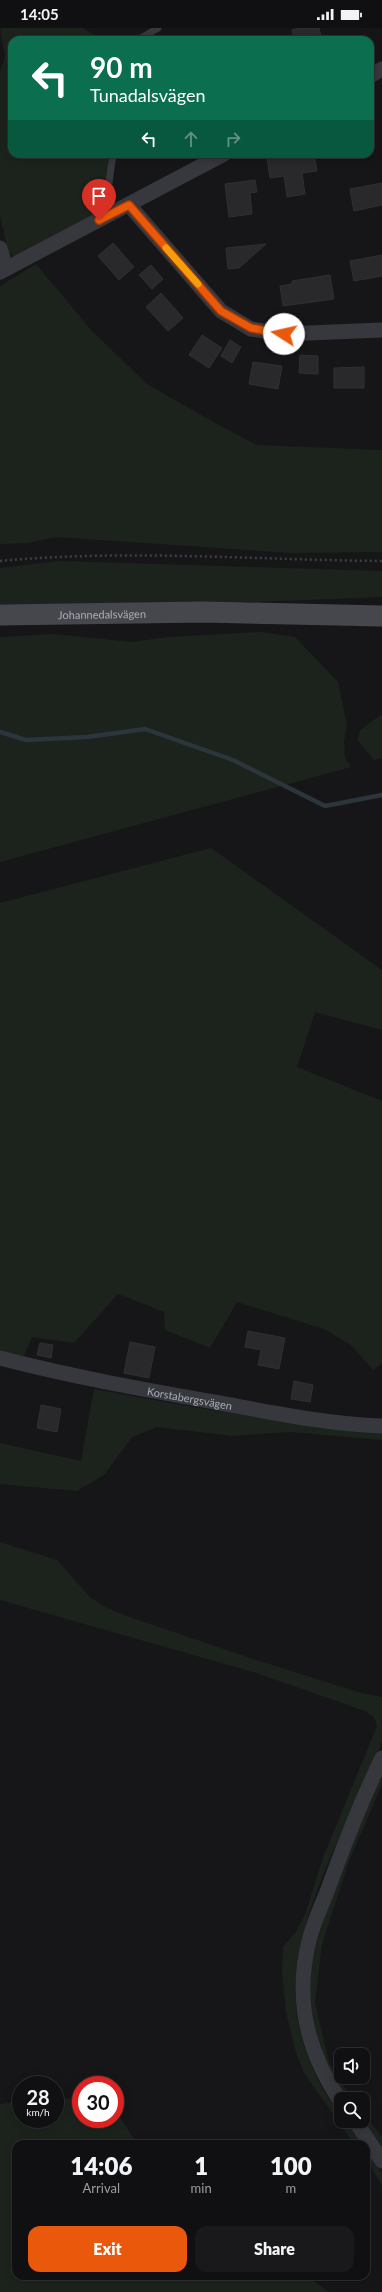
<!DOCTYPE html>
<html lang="en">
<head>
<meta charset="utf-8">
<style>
  :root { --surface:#101012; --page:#19191b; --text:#f1f3f6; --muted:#9c9d9f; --line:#303032; --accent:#ea580c }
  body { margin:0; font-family:Lato,sans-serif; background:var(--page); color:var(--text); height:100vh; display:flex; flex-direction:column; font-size:15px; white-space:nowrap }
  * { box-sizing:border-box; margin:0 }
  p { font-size:13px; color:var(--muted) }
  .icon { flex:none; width:22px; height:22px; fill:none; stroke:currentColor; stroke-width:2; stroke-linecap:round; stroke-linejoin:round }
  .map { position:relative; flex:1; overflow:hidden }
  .drawer { position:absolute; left:12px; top:2112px; width:358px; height:140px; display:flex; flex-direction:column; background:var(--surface); border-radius:12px; box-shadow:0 2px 10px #0003,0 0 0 1px var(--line) }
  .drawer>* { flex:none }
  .guide { position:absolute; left:8px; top:8px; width:366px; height:122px; border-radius:12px; box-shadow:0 2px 10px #0003,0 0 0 1px var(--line); background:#0b6e4f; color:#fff; overflow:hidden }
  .controls { position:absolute; left:334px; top:2020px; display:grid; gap:8px }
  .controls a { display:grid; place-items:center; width:36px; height:36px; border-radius:8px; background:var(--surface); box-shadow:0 2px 10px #0003,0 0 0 1px var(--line); font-size:20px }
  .speed { position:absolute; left:12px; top:2048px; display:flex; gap:8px; font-size:20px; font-weight:700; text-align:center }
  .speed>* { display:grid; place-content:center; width:52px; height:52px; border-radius:50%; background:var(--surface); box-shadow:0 2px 10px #0003,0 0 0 1px var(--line); line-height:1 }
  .speed small { font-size:10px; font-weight:400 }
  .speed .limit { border:6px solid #d22; background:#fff; color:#111 }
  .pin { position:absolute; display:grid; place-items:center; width:34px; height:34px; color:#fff; margin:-41px -17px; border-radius:50% 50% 50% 0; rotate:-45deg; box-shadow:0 0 4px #0007 }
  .pin .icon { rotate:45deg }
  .me { position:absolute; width:44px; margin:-22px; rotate:280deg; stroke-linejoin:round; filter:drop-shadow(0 0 3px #0008) }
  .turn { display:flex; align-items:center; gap:14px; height:84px; padding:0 16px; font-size:18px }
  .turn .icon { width:52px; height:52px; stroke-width:2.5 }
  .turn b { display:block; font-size:28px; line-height:34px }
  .lanes { display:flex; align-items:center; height:38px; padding:0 16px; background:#0003; justify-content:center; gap:20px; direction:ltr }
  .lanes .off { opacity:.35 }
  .eta { display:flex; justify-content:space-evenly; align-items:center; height:68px; text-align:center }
  .eta b { font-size:24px; font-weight:800; line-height:28px }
  .cta { display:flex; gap:8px; margin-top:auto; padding:8px 16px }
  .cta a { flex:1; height:46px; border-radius:12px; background:var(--accent); color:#fff; font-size:16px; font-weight:800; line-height:46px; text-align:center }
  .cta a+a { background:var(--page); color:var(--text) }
  .status { display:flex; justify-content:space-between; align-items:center; height:28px; padding:0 20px; background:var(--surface); direction:ltr }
  .status svg { height:11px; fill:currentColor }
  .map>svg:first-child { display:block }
</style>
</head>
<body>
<div class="status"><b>14:05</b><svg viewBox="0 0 49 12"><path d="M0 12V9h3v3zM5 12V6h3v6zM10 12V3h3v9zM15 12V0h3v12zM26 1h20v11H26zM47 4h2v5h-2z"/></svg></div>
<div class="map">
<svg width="382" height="2264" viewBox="0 0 382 2264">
  <rect width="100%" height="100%" fill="#161618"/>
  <path fill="#1c231d" d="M 0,0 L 82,0 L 103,12 L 12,12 L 12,126 L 110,126 L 104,181 L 15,230 L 8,223 L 0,187 L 0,44 L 5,29 Z
    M 36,236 L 92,303 L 147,356 L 215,395 L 257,417 L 382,422 L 382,524 L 291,525 L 56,509 L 28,515 L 0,516 L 0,258 Z
    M 59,533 L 382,543 L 382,569 L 206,576 L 0,576 L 0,540 Z
    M 260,604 L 295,609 L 338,654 L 347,697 L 344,713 L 345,730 L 351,739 L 0,834 L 0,609 L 54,606 L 132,614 L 168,609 Z
    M 382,686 L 382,730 L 374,732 L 358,713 L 360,702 Z
    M 211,820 L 382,942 L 382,1002 L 315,984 L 297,1039 L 382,1073 L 382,1335 L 373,1342 L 351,1317 L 324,1301 L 237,1274 L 210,1320 L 165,1302 L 164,1284 L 118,1266 L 74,1315 L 32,1309 L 23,1330 L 0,1323 L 0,875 Z
    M 94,1361 C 190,1379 285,1396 382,1405 L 382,1412 L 289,1404 L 233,1408 L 157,1399 L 132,1409 L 104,1447 L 77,1463 L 0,1456 L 0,1415 L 81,1433 Z
    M 0,1514 L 57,1532 L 90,1569 L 103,1578 L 121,1586 L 253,1631 L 361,1665 L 382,1669 C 382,1682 382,1701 382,1714 C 376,1732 366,1750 358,1767 C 334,1822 302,1885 296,1946 C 292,1988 305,2029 325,2065 C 331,2074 341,2082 341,2093 L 346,2093 L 362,2116 L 354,2116 L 304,2045 L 295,2021 L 286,1984 L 282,1944 L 283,1919 L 295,1905 L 305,1887 L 323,1830 L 377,1698 L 374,1689 L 365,1683 L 253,1644 L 0,1572 Z
    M 382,1737 L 382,1756 L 349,1833 L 322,1916 L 315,1975 L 329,2034 L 352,2071 L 348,2071 L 337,2056 L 314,2008 L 308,1950 L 317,1913 L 344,1828 Z
    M 55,2070 L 81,2071 L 81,2091 L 115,2091 L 115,2081 L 137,2116 L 16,2116 L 16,2248 L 306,2248 L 329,2264 L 0,2264 L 0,2076 L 21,2074 L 21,2091 L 55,2091 Z
    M 363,2085 L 382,2109 L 382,2120 L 363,2093 Z
    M 366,2121 L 382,2145 L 382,2157 L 366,2132 Z"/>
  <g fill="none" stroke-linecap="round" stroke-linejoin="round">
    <path stroke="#2c353c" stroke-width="4.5" d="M 0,704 L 26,712 L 87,709 L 145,701 L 233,732 L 325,778 L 382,767"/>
  </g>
  <path fill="#29292c" stroke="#303034" d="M 300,0 L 319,0 L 322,12 L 294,12 L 292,2 Z
    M 298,126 L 314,126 L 317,143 L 302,145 L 305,166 L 287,169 L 284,148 L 270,150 L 267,130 Z
    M 255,152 L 257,164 L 250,165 L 252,186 L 229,189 L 225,156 Z
    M 382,155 L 382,177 L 354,183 L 350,161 Z
    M 113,215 L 134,239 L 119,252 L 98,228 Z
    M 266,216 L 239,240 L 228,241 L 226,220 Z
    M 382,227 L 382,248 L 354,253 L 350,233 Z
    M 151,237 L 163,251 L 152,261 L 139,247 Z
    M 330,247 L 334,271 L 283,278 L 280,258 L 292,256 L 292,253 Z
    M 161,265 L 183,290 L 168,303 L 146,279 Z
    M 202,307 L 222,320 L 209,340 L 189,327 Z
    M 230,312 L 241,319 L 232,335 L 221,328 Z
    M 300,327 L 318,328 L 318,346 L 299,345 Z
    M 253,334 L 282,338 L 278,361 L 249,356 Z
    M 364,339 L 364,360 L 334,360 L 334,340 Z
    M 248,1303 L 285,1310 L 279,1341 L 258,1337 L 261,1322 L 245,1319 Z
    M 130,1314 L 155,1319 L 149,1350 L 124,1345 Z
    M 40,1315 L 53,1317 L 51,1330 L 37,1327 Z
    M 294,1353 L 313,1357 L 310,1374 L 291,1371 Z
    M 41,1377 L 61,1381 L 57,1404 L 37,1400 Z"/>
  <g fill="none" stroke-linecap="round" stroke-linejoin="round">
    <path stroke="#3d3f44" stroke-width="2.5" stroke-dasharray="2 3" stroke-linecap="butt" d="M 0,533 C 127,521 255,532 382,533"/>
    <path stroke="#37383d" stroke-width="7" d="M 138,12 L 158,0
      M 112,185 L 108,162 L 113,126"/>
    <g stroke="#37383d" stroke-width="15">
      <path d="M 370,48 L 382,41"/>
      <path d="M 129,177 L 221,283 L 251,301 L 284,306 L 382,302"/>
      <path d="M 0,220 L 6,240"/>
      <path d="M 0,244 L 224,126"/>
      <path id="s1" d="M 0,1330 C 73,1349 146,1362 220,1375 C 274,1385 327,1396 382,1398"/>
      <path d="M 341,2074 C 307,2024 294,1972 309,1913 C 314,1892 325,1871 332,1850 C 347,1809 363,1769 382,1730"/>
      <path d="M 355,2093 L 382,2133"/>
    </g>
    <path stroke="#45474d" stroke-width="21" id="s2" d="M 0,587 L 204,584 L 382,588"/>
  </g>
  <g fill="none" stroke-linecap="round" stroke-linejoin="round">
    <g stroke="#983908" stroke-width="10">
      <path id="route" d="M 99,192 L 129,177 L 221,283 L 251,300 L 284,306"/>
    </g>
    <use href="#route" stroke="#ea580c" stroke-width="7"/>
    <path stroke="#f59e0b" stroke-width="7" d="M 166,220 L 198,256"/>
  </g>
  <g text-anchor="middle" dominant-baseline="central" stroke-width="4" stroke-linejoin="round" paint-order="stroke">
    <g font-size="11" fill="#a8adb8" stroke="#111113">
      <text stroke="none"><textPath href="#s2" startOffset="102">Johannedalsvägen</textPath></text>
      <text stroke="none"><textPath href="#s1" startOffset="194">Korstabergsvägen</textPath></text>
    </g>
  </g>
</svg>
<div class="controls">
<a><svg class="icon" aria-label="sound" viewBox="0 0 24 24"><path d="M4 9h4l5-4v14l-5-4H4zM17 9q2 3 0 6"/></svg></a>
<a><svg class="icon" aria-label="search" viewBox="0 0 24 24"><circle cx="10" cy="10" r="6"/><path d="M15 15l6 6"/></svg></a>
</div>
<div class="speed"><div>28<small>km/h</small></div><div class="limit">30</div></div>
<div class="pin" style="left:99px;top:192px;background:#d93025"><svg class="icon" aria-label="arrive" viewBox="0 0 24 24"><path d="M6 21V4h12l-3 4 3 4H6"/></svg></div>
<svg class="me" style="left:284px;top:306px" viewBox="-20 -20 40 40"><circle r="19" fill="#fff"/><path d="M0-13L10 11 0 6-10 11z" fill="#ea580c"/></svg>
<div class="guide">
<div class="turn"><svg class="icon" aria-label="left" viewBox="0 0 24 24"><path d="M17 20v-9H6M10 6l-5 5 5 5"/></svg><div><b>90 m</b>Tunadalsvägen</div></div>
<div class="lanes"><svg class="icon" aria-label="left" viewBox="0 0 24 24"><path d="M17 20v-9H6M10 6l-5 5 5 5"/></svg><svg class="icon off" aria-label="ahead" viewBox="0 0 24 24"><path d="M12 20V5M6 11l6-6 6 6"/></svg><svg class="icon off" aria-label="right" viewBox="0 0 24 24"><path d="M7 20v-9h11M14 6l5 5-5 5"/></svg></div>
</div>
<section class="drawer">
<div class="eta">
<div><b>14:06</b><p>Arrival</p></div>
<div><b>1</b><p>min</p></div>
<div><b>100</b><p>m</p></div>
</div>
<div class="cta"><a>Exit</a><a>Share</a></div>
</section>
</div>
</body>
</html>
